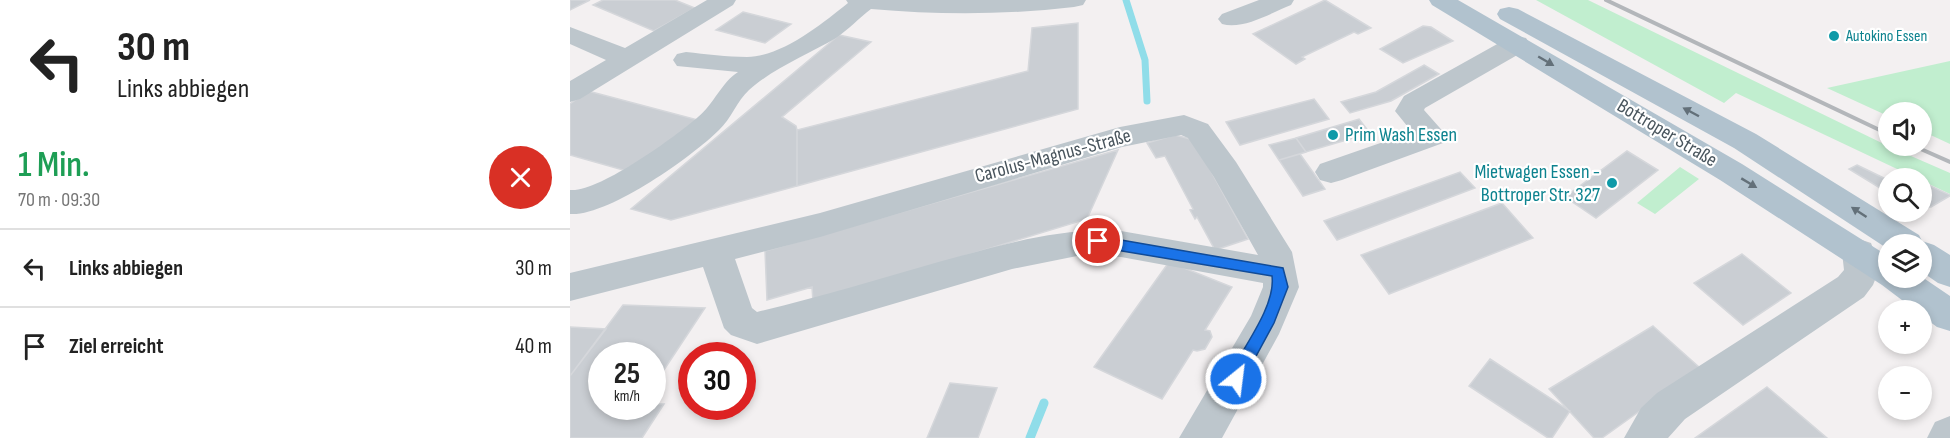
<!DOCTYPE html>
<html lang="de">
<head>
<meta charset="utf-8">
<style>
  :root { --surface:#fff; --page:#f6f6f6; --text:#222; --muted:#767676; --line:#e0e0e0 }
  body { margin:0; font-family:"Sofia Sans Condensed",sans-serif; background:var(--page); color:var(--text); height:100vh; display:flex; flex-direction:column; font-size:22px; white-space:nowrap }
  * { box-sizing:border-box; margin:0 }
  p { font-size:20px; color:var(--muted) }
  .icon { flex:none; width:33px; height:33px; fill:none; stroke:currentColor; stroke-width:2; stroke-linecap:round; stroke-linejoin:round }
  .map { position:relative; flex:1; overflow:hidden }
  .panel { display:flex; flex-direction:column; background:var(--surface); width:570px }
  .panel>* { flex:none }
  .top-card { background:#fff; color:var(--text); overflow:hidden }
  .tools { position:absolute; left:1308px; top:102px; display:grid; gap:12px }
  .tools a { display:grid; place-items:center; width:54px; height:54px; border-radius:50%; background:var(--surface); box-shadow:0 3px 9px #0003; font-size:30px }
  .speed { position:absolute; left:18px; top:342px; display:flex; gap:12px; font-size:30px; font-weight:700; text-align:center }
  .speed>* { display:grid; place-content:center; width:78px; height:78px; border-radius:50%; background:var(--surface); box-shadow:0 3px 9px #0003; line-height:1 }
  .speed small { font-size:15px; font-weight:400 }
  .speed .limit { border:9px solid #d22; background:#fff; color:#111 }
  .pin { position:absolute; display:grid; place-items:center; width:51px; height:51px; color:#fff; margin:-26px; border:3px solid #fff; border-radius:50%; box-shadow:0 2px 6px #0007 }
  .me { position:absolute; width:66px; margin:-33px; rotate:29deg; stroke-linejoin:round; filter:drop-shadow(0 0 4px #0008) }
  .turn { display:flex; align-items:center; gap:21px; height:126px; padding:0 18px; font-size:27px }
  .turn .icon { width:78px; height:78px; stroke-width:2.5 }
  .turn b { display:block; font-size:42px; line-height:51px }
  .round { display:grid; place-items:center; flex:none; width:63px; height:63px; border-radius:32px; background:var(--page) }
  .summary { display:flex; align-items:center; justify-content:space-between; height:102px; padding:0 18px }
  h1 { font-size:36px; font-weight:600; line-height:45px; color:#1e9e55 }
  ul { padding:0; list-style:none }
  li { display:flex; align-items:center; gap:18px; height:78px; padding:0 18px; border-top:2px solid var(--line) }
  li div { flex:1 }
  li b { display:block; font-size:22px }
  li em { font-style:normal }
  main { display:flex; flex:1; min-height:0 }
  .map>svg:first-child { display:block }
</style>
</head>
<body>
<main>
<section class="panel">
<div class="top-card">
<div class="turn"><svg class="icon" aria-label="left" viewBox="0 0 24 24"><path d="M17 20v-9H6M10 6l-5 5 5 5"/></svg><div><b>30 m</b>Links abbiegen</div></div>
</div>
<div class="summary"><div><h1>1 Min.</h1><p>70 m · 09:30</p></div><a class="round" style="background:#d93025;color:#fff"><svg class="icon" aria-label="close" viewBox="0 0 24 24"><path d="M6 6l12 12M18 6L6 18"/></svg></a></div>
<ul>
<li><svg class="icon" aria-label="left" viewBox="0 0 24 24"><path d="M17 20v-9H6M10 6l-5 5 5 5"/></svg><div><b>Links abbiegen</b></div><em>30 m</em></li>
<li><svg class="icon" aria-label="arrive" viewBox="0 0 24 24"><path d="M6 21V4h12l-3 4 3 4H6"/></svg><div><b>Ziel erreicht</b></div><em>40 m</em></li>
</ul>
</section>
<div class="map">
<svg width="1380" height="438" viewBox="0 0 1380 438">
  <rect width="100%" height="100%" fill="#f3f0f1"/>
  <path fill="#c1eecf" d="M 966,0 L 1018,0 L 1318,146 L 1380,173 L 1380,194 L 1166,93 L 1154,103 Z
    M 1380,61 L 1380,144 L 1352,131 L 1352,112 L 1318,112 L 1318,116 L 1257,88 Z
    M 1110,167 L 1129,179 L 1085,214 L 1067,203 Z"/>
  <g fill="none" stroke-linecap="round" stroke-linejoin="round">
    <path stroke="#90dde9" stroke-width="7" d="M 556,0 L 575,60 L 577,101"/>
    <path stroke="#90dde9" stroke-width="9" d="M 460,438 L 474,403"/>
  </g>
  <path fill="#caced3" stroke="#d5d7db" stroke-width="1.5" d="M 0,0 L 20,0 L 0,10 Z
    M 33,0 L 105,0 L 125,8 L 84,31 L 23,5 Z
    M 755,0 L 801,28 L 788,34 L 784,32 L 732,57 L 735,59 L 726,64 L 683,34 Z
    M 173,12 L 221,24 L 195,43 L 146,30 Z
    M 508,23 L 508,109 L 227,186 L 227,130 L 458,71 L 462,28 Z
    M 853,26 L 861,27 L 883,41 L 833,63 L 810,49 Z
    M 269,35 L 301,42 L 212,117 L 226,126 L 227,130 L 227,186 L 101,220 L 61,209 Z
    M 854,65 L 869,74 L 821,101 L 780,113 L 771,102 L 806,92 Z
    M 18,91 L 128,120 L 60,172 L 0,155 L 0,104 Z
    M 744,99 L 759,119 L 670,145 L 656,122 Z
    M 789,119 L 800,133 L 736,152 L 726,138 Z
    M 605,135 L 624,140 L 678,239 L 645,250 L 627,217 L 625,219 L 620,210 L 623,209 L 595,156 L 586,158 L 577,143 Z
    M 726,138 L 736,152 L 709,160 L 699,145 Z
    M 548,150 L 517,219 L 243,302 L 242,287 L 197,300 L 195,251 Z
    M 1057,151 L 1088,170 L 1026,218 L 995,197 Z
    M 730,154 L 755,189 L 733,196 L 709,160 Z
    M 1287,165 L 1318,180 L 1318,193 L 1279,169 Z
    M 890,172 L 905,188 L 767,240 L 754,221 Z
    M 1352,182 L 1380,195 L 1380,196 L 1361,207 L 1352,207 Z
    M 932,203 L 963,238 L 819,294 L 791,255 Z
    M 1172,254 L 1221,293 L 1173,325 L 1124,283 Z
    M 599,262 L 662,287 L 635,330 L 640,331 L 642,337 L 635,349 L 627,351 L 623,350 L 592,399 L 524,367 Z
    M 53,305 L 135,308 L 82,388 L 82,356 L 32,356 L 32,406 L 82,406 L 82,404 L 94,404 L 72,438 L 0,438 L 0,376 Z
    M 1083,326 L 1130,368 L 1032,438 L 1024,438 L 979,389 Z
    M 0,327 L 36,329 L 0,376 Z
    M 920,359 L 1000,411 L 982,438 L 978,438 L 899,386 Z
    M 380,383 L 427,388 L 408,438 L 357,438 Z
    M 1197,387 L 1257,438 L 1125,438 Z"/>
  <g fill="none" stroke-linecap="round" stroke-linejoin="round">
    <path fill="#bdc6cc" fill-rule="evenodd" d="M 137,0 L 166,0 L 163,5 L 10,99 L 0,102 L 0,81 L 36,60 L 0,44 L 0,27 L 55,48 Z
      M 276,0 L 516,0 L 513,5 L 504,7 C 436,15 369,15 301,9 C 289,18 278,30 266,38 C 239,54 202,69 179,90 C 167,101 161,119 149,130 C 122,157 37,217 0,214 L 0,190 C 28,193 105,137 128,117 C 144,104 151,83 168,72 L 107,66 L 103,60 L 107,54 L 116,52 C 136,54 157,57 177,57 C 211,57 252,24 278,3 Z
      M 689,0 L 724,0 L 721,5 C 701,13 673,30 652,24 L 648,19 L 652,14 Z
      M 947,36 L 956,38 L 960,44 L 956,50 L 855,108 L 854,110 L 877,136 L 873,143 L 772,180 L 761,183 L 750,180 L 745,172 L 750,164 L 842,132 L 825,111 L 834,96 L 938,38 Z
      M 614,115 L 638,124 L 666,162 L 722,252 L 729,287 L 709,334 L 652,438 L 609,438 L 681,316 L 693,287 L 693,283 L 551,257 L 507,256 L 442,269 L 187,344 L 161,335 L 154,328 L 133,267 L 0,301 L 0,273 L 250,213 L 550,127 ZM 611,135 L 618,138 L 644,177 L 688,255 L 551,231 C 488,227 432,245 372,261 C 310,279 249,297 187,312 L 182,308 L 165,259 L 250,237 L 552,147 Z
      M 1289,239 L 1301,243 L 1310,267 L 1303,285 L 1294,297 L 1115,419 L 1098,438 L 1054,438 L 1071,408 L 1087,393 L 1268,277 L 1274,270 L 1272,252 L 1277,243 Z
      M 1380,416 L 1380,438 L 1357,438 L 1365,422 Z"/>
    <path fill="#b1c2ce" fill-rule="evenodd" d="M 859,0 L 888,0 L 1172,164 L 1318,256 L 1318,278 L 1352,277 L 1380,296 L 1380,331 L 1367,327 L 1352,316 L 1352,310 L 1345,310 L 1312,285 L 1150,180 L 862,5 Z
      M 939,7 L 948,9 L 1186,134 L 1349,235 L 1352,241 L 1364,245 L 1380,255 L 1380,287 L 1368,283 L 1352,272 L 1352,244 L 1318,244 L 1318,249 L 1164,148 L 930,19 L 927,14 L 930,9 Z"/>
    <path stroke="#b3b6ba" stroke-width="4" d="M 1036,0 L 1318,134
      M 1344,146 L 1380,162"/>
  </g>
  <defs><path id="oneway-solid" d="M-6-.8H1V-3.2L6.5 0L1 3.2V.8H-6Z" transform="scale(1.5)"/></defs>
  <g fill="#637079">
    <use href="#oneway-solid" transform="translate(976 61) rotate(30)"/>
    <use href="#oneway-solid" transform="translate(1121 112) rotate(-152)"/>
    <use href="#oneway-solid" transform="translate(1179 183) rotate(31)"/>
    <use href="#oneway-solid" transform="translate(1289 212) rotate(-147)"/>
  </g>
  <path fill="#1a73e8" stroke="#114b97" stroke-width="1.5" d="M 528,236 L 713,268 L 718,287 L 704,323 L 671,384 L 666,386 L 660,384 L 657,379 C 671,350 706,307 702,276 L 528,247 L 521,241 Z"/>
  <g fill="#0f9aa8" stroke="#fff" stroke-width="2">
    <circle cx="1264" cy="36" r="6"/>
    <circle cx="763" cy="135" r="6"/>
    <circle cx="1042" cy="183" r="6"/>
  </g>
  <g text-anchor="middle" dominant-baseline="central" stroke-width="4.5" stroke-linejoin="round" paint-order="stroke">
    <g font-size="16" fill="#0d838f" stroke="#fff" text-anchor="start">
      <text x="1276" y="36">Autokino Essen</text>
    </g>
    <g font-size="20" fill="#49555d" stroke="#fff">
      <text transform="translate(1097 133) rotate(31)">Bottroper Straße</text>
      <text transform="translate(483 156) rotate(-15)">Carolus-Magnus-Straße</text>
    </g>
    <g font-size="20" fill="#0d838f" stroke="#fff" text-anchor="start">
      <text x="775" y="135">Prim Wash Essen</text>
      <text x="1030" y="172" text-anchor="end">Mietwagen Essen -<tspan x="1030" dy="23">Bottroper Str. 327</tspan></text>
    </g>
  </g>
</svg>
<div class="tools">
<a><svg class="icon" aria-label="sound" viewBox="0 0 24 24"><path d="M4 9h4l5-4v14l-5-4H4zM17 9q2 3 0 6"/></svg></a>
<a><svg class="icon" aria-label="search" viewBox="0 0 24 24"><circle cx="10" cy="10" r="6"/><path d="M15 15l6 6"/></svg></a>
<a><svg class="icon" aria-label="layers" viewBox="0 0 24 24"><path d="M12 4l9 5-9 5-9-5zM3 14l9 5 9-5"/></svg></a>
<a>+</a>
<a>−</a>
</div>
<div class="speed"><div>25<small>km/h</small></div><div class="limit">30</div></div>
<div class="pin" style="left:528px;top:241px;background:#d93025"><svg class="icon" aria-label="arrive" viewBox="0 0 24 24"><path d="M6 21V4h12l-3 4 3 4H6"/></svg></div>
<svg class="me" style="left:666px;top:379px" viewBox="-20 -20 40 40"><circle r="17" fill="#1a73e8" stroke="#fff" stroke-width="3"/><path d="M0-11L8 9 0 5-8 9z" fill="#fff"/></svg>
</div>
</main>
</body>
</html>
